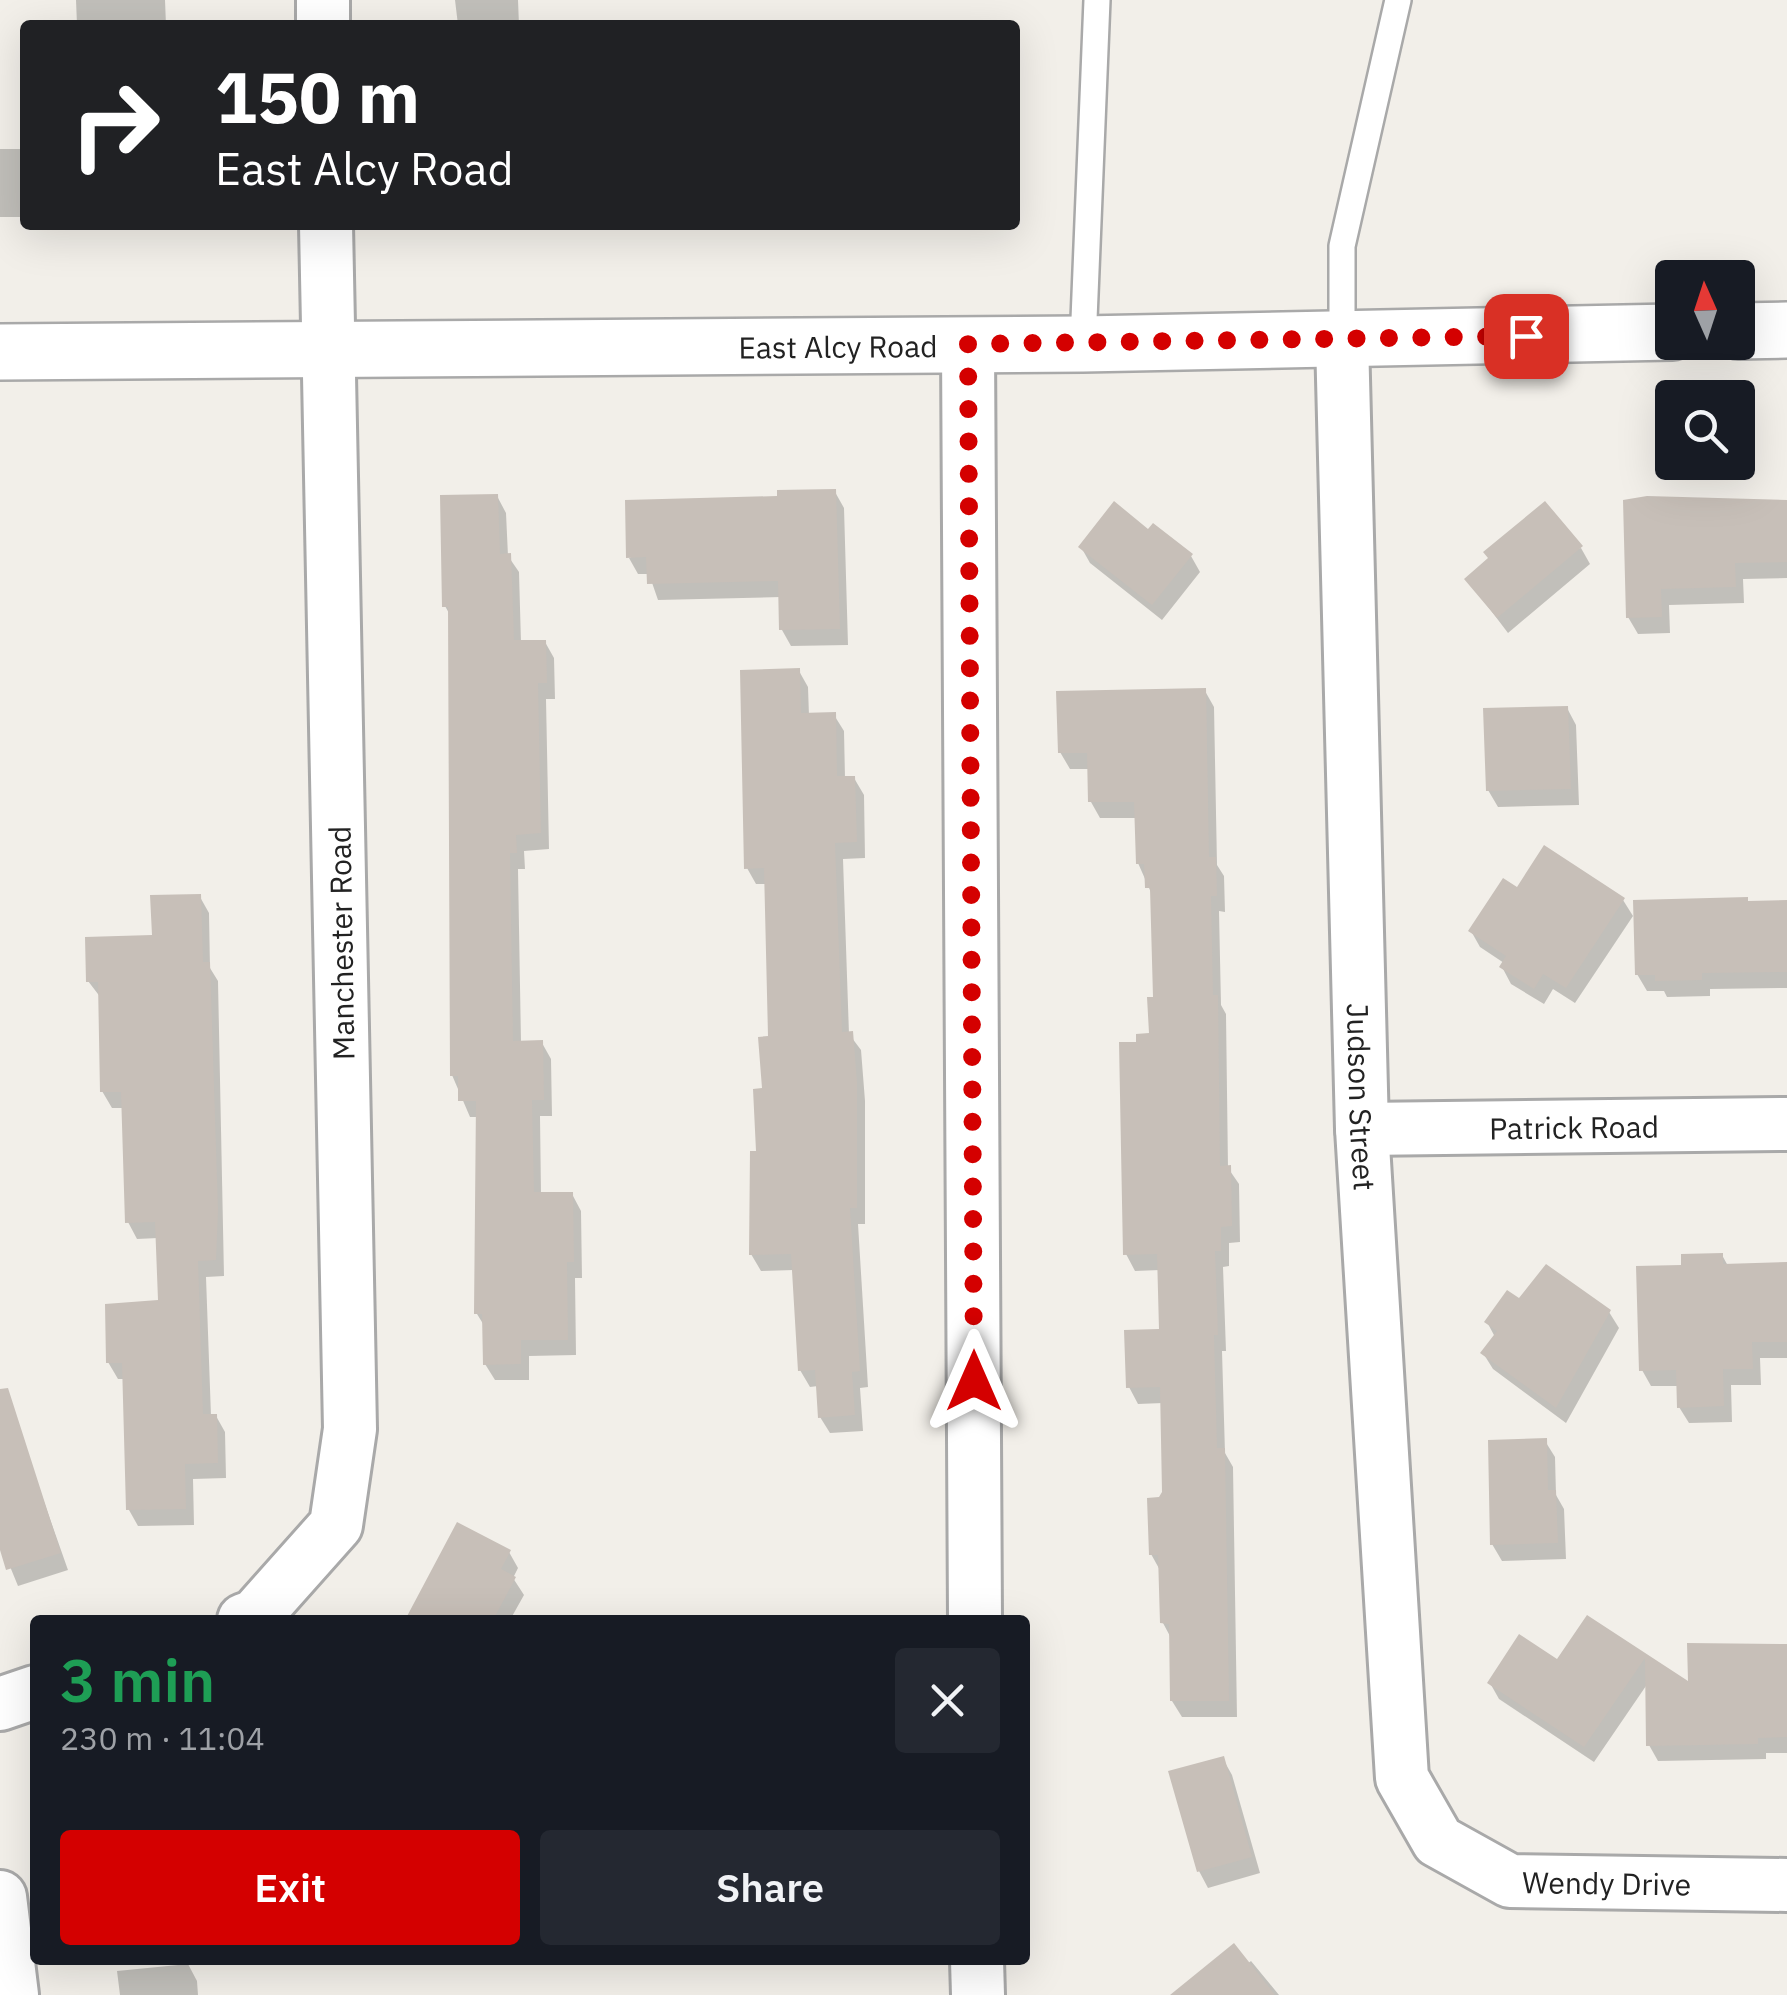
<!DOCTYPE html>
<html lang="en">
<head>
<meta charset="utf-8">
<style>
  :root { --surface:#171b24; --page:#242831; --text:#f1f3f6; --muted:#9ea1a6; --accent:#d40000 }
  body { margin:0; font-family:"IBM Plex Sans",sans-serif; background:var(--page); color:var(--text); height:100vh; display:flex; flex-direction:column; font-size:38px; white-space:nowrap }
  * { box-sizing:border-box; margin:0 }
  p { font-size:32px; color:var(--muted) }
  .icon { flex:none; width:55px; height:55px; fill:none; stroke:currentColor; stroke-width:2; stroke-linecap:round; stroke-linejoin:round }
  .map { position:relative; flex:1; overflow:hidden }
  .panel { position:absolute; left:30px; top:1615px; width:1000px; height:350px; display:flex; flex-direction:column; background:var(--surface); border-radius:10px; box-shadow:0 10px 40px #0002 }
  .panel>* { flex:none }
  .top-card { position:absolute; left:20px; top:20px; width:1000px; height:210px; border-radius:10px; box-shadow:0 10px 40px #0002; background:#202124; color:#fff; overflow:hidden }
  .needle { width:65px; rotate:357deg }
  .buttons { position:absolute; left:1655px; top:260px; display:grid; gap:20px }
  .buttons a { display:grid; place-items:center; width:100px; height:100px; border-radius:10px; background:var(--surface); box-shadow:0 10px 40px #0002; font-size:50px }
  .pin { position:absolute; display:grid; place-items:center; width:85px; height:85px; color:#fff; margin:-42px; border-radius:20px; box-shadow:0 5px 15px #0006 }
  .me { position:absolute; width:110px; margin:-55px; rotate:0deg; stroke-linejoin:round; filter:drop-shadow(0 0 8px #0008) }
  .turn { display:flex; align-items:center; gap:35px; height:210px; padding:0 30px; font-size:45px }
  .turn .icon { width:130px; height:130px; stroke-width:2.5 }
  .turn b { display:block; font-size:70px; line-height:85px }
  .round { display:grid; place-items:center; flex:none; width:105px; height:105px; border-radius:10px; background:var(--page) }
  .headline { display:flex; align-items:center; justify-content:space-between; height:170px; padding:0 30px }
  h1 { font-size:60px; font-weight:600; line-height:75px; color:#1e9e55 }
  .button { display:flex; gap:20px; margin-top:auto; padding:20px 30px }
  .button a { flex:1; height:115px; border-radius:10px; background:var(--accent); color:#fff; font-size:40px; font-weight:600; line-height:115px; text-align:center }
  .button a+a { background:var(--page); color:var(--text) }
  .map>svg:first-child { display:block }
</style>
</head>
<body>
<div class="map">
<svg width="1787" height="1995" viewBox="0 0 1787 1995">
  <rect width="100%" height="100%" fill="#f2efe9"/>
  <path fill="#0003" d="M 76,0 L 165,0 L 166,25 L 77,25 Z
    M 455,0 L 518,0 L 519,25 L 458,25 Z
    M 0,149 L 25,149 L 25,217 L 0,217 Z
    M 835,492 L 844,508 L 848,645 L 791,646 L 782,630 L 781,597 L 658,600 L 649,574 L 638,574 L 629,558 L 779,499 Z
    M 497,496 L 506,513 L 508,556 L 519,572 L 521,643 L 545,642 L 554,658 L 555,699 L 546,699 L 549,849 L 524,851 L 525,869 L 518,869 L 521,1043 L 542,1043 L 551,1059 L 552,1116 L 540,1116 L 541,1195 L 572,1194 L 581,1211 L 582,1278 L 575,1278 L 576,1355 L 529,1356 L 529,1380 L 495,1380 L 485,1364 L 485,1327 L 477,1314 L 478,1117 L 470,1117 L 452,1075 L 450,615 L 445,606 Z
    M 1625,502 L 1787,502 L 1787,578 L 1743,579 L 1744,603 L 1669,605 L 1670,633 L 1638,634 L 1628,617 Z
    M 1149,532 L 1191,556 L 1200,572 L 1162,620 L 1090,563 L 1081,547 Z
    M 1581,548 L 1590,564 L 1508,633 L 1467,579 Z
    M 799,671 L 808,687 L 809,716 L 834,715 L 844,731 L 845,778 L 854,778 L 864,795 L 865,858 L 843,859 L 849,1034 L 861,1050 L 865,1101 L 865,1224 L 858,1224 L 868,1387 L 860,1388 L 863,1431 L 830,1433 L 820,1417 L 818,1386 L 810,1387 L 800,1370 L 794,1270 L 761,1271 L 751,1254 L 770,1039 L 767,884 L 756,884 L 747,868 Z
    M 1205,691 L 1214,707 L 1217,865 L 1224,876 L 1225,912 L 1219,911 L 1221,1005 L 1226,1014 L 1228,1168 L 1239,1184 L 1240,1242 L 1229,1243 L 1229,1266 L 1223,1267 L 1226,1351 L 1222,1351 L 1225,1453 L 1233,1467 L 1237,1717 L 1182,1717 L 1172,1701 L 1171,1638 L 1163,1623 L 1161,1572 L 1151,1554 L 1165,1493 L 1163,1403 L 1138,1404 L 1129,1387 L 1162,1332 L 1160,1270 L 1135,1271 L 1126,1254 L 1156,999 L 1153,897 L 1138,863 L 1137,818 L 1100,818 L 1091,802 L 1090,769 L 1070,769 L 1060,752 Z
    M 1567,708 L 1576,725 L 1579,805 L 1498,807 L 1488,790 Z
    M 200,897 L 209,913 L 210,968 L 218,981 L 224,1276 L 206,1277 L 211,1416 L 216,1416 L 225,1432 L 226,1478 L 193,1479 L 194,1525 L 138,1526 L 129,1510 L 125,1379 L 118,1379 L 108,1362 L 160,1302 L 158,1238 L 137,1239 L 128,1222 L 124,1108 L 112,1108 L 102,1091 L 101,998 L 88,981 L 154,937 Z
    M 1623,900 L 1633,916 L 1575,1003 L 1553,989 L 1544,1004 L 1511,984 L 1502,967 L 1504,963 L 1480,947 L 1471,931 Z
    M 1787,903 L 1787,988 L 1710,989 L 1710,996 L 1667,997 L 1664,991 L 1647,991 L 1637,974 L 1748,904 Z
    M 1722,1255 L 1728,1266 L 1787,1265 L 1787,1358 L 1760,1358 L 1761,1385 L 1731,1385 L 1732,1422 L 1689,1423 L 1679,1407 L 1679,1386 L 1651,1386 L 1642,1370 L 1684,1267 Z
    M 1520,1302 L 1609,1312 L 1619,1328 L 1566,1423 L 1493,1369 L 1483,1353 L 1495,1337 L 1487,1322 Z
    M 1545,1441 L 1555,1457 L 1556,1495 L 1564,1509 L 1566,1559 L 1502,1561 L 1492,1544 Z
    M 25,1448 L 68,1570 L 18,1586 L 0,1542 L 0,1456 Z
    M 509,1552 L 518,1568 L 513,1578 L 524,1595 L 510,1620 L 408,1620 Z
    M 1588,1618 L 1691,1686 L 1787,1645 L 1787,1753 L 1766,1753 L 1766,1759 L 1658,1761 L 1649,1745 L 1648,1683 L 1594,1762 L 1499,1699 L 1490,1683 L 1558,1662 Z
    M 1223,1759 L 1232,1775 L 1260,1873 L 1208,1888 L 1199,1871 Z
    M 1251,1961 L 1279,1995 L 1185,1995 L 1247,1964 Z
    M 188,1964 L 197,1981 L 198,1995 L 120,1995 L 117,1971 Z"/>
  <path fill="#c7bfb8" d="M 836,489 L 840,629 L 779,630 L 778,581 L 647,584 L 646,557 L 626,558 L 625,500 L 777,496 L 777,490 Z
    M 498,494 L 500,554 L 511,553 L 514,640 L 546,640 L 547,683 L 538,683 L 541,833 L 516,835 L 517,853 L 510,853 L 513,1041 L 543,1040 L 544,1100 L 532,1100 L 534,1192 L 573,1192 L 574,1262 L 567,1262 L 568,1340 L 521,1340 L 521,1364 L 483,1365 L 482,1314 L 474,1314 L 476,1101 L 458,1101 L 458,1076 L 450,1076 L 448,607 L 442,607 L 440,495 Z
    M 1647,496 L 1787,500 L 1787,562 L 1735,563 L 1736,587 L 1661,589 L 1662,617 L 1626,618 L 1623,500 Z
    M 1114,501 L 1148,529 L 1153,523 L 1193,554 L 1152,605 L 1078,547 Z
    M 1545,501 L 1583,546 L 1497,618 L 1464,579 L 1488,558 L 1483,552 Z
    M 800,668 L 801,713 L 836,712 L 837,776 L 855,776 L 857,842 L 835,843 L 842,1032 L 853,1031 L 857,1083 L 857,1208 L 850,1208 L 860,1371 L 852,1372 L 855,1415 L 818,1418 L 815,1370 L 798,1371 L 791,1254 L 749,1255 L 750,1151 L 756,1151 L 753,1089 L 762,1088 L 758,1037 L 768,1036 L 764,868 L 744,869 L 740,670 Z
    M 1206,688 L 1209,857 L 1216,857 L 1217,896 L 1211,896 L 1213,995 L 1218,995 L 1220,1166 L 1231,1165 L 1232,1226 L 1221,1227 L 1221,1251 L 1215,1251 L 1218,1335 L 1214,1335 L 1217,1448 L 1225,1448 L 1229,1701 L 1170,1701 L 1169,1624 L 1160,1623 L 1158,1555 L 1149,1555 L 1147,1498 L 1159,1497 L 1162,1492 L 1160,1387 L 1126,1388 L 1124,1330 L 1159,1329 L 1157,1254 L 1123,1255 L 1119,1042 L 1136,1042 L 1136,1034 L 1149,1033 L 1147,997 L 1153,997 L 1150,888 L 1145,888 L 1144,864 L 1136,864 L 1134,802 L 1088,802 L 1087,753 L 1058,753 L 1056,691 Z
    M 1568,706 L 1571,789 L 1486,791 L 1483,708 Z
    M 1544,845 L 1625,898 L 1566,988 L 1543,974 L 1534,989 L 1499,967 L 1506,956 L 1468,931 L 1503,878 L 1517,887 Z
    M 201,894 L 203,962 L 210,962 L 218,1210 L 216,1260 L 198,1261 L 203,1414 L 217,1414 L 218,1463 L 185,1464 L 186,1509 L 126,1510 L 122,1363 L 106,1363 L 105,1304 L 158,1300 L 155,1222 L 125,1223 L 121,1092 L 100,1092 L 98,982 L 86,982 L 85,937 L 152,935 L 150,895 Z
    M 1748,897 L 1748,901 L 1787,900 L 1787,972 L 1702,973 L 1702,980 L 1655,981 L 1655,975 L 1635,975 L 1633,900 Z
    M 1723,1253 L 1723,1264 L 1787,1262 L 1787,1342 L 1752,1342 L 1753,1369 L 1723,1369 L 1724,1406 L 1677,1408 L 1676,1370 L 1639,1371 L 1636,1266 L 1681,1265 L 1681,1254 Z
    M 1546,1264 L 1611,1310 L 1556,1408 L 1480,1353 L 1497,1331 L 1484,1322 L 1507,1290 L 1519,1298 Z
    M 8,1388 L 61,1553 L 6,1570 L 0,1550 L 0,1389 Z
    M 1547,1438 L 1548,1490 L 1556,1490 L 1558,1543 L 1490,1545 L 1488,1440 Z
    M 457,1522 L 511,1550 L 501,1569 L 516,1577 L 493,1620 L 405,1620 Z
    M 1587,1615 L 1688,1681 L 1687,1643 L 1787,1644 L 1787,1737 L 1758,1738 L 1758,1744 L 1646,1746 L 1645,1658 L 1584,1747 L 1487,1683 L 1519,1634 L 1557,1659 Z
    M 1224,1756 L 1252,1857 L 1197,1872 L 1168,1771 Z
    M 1234,1943 L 1275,1995 L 1170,1995 Z"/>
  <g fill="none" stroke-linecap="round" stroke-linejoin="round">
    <g stroke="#a9a9a9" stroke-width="30">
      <path id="service" d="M 1342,339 L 1342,246 L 1398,0
        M 1083,344 L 1097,0"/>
    </g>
    <g stroke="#a9a9a9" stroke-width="58">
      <g id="minor">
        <path d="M 323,0 L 323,25"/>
        <path id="s1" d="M 1342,339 L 1362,1129 L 1402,1778 L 1438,1841 L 1510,1881 L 1787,1885"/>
        <path d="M 968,345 L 975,1620"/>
        <path id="s2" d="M 1362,1129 L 1787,1124"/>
        <path d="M 244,1620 L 255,1616 L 336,1525 L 350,1429 L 326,225"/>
        <path d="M 0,1704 L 35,1692"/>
        <path d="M 0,1897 L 12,1995"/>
        <path d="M 977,1960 L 978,1995"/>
      </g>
    </g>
    <g stroke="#a9a9a9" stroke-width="60">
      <g id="tertiary">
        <path d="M 1738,331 L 1787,330"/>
        <path id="s3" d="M 0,352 L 1083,344 L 1672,332"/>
      </g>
    </g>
    <use href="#service" stroke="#fff" stroke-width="25"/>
    <use href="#minor" stroke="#fff" stroke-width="52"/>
    <use href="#tertiary" stroke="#fff" stroke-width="55"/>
  </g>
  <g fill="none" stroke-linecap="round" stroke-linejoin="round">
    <path stroke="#d40000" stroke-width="18" stroke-dasharray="0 32.4" d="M 974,1381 L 968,344 L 1526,336"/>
  </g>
  <g text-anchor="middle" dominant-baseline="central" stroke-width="10" stroke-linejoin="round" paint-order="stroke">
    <g font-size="30" fill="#222" stroke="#fff">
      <text stroke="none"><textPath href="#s3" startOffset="838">East Alcy Road</textPath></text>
      <text transform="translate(341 943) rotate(-91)">Manchester Road</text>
      <text stroke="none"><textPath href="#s1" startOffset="758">Judson Street</textPath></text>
      <text stroke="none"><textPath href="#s2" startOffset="212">Patrick Road</textPath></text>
      <text stroke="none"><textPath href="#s1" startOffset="1692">Wendy Drive</textPath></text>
    </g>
  </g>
</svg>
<div class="buttons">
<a><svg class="needle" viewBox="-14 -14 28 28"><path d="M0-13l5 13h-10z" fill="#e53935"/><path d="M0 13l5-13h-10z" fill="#9ea1a6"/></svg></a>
<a><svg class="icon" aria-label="search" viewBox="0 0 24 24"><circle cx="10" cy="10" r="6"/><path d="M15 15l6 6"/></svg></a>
</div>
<div class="pin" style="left:1526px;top:336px;background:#d93025"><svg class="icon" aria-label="arrive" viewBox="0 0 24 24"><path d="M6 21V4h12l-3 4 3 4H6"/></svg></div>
<svg class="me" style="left:974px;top:1381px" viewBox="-20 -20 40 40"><path d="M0-17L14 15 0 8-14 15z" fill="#d40000" stroke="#fff" stroke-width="4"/></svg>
<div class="top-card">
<div class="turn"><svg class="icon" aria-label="right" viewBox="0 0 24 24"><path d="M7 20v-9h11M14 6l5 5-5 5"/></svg><div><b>150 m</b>East Alcy Road</div></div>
</div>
<section class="panel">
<div class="headline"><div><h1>3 min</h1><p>230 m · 11:04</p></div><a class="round"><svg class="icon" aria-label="close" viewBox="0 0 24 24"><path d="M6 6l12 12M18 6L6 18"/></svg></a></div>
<div class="button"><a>Exit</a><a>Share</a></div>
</section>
</div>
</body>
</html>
